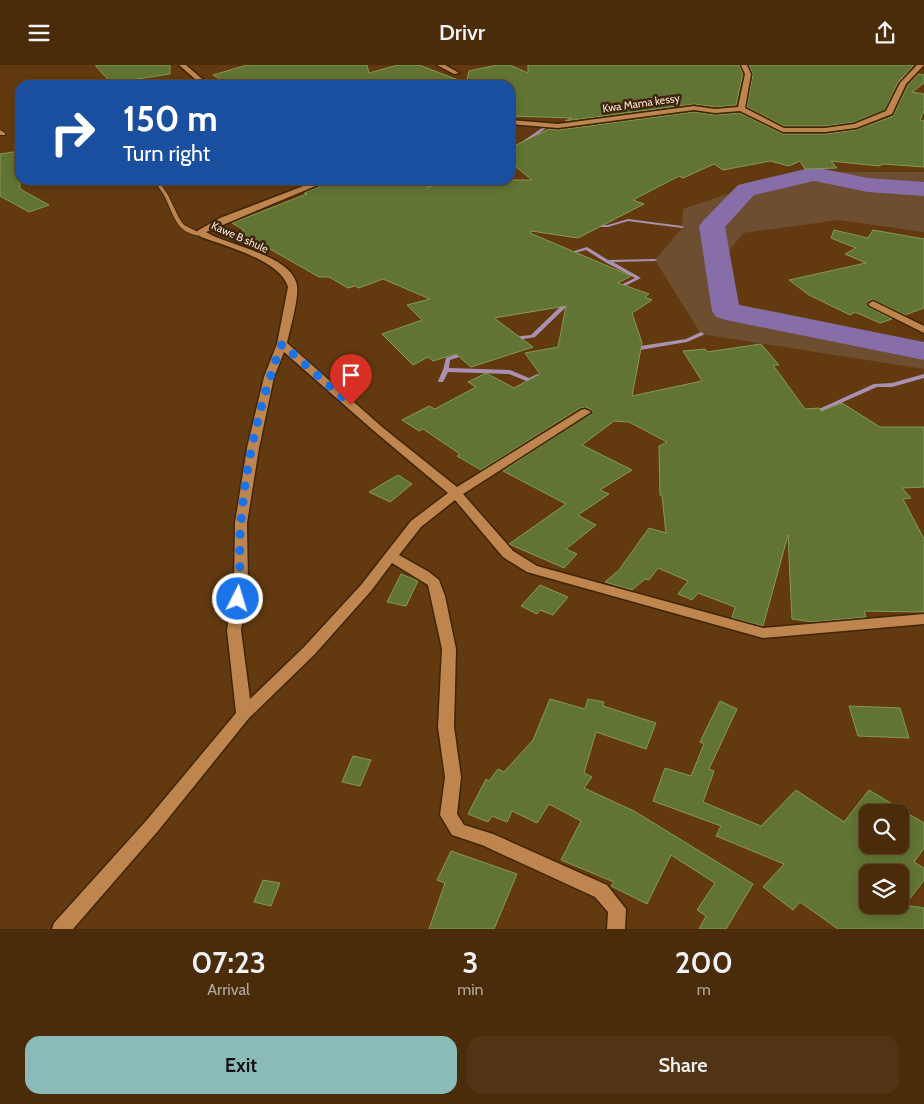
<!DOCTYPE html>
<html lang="en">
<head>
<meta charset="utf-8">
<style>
  :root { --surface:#4a2c0b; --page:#513414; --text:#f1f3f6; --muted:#b2a79d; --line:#61482c; --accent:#8bbbb9 }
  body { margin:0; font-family:Cabin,sans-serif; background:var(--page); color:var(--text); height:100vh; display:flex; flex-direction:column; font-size:19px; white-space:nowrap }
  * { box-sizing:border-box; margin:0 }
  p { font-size:16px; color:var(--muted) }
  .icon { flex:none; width:28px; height:28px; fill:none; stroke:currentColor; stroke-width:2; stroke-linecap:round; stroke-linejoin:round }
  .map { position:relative; height:864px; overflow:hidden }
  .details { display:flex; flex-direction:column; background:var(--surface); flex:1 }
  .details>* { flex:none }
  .banner { position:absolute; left:15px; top:15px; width:500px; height:105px; border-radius:15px; box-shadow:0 2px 8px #0003,0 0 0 1px var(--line); background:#1a4fa0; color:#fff; overflow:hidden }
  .controls { position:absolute; left:859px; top:739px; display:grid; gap:10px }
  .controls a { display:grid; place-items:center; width:50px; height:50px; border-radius:10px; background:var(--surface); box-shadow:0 2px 8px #0003,0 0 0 1px var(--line); font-size:25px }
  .pin { position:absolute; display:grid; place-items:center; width:42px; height:42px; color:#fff; margin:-51px -21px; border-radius:50% 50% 50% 0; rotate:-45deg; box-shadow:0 0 5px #0007 }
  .pin .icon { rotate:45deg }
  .me { position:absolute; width:55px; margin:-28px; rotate:5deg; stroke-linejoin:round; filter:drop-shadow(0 0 4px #0008) }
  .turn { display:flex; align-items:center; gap:18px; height:105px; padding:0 25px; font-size:22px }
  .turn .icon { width:65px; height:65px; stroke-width:2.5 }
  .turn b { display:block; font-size:35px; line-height:42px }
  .eta { display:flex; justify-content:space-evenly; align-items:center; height:85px; text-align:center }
  .eta b { font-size:30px; font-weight:600; line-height:35px }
  .primary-button { display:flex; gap:10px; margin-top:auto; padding:10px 25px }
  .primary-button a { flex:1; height:58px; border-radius:15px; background:var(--accent); color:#111; font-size:20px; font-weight:600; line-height:58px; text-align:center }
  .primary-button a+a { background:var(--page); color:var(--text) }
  header { display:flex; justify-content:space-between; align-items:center; height:65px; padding:0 25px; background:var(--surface); font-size:22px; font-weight:600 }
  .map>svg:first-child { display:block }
</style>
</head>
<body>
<header><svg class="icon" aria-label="menu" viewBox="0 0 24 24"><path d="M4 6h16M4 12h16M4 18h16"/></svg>Drivr<svg class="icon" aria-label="share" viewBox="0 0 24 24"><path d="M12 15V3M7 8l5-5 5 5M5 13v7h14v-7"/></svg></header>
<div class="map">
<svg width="924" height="864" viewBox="0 0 924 864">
  <rect width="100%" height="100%" fill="#633a0f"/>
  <path fill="#6d4e31" d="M 793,107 L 924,107 L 924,167 L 839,155 L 743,168 L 719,199 L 737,239 L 840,260 L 924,281 L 924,304 L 701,269 L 655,195 L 682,163 L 683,144 Z"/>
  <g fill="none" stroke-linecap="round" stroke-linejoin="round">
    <path fill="#aa91b4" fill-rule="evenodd" d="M 917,0 L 920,1 L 895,21 L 893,21 L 893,19 Z
      M 754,32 L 756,33 L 755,34 L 751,35 L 746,44 L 744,44 L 743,43 L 749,33 Z
      M 545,61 L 548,62 L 510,88 L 510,85 Z
      M 628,154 L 682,161 L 684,162 L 682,163 L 628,156 L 608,162 L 595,162 L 593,161 L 595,160 L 608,160 Z
      M 587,182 L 608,195 L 655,194 L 657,195 L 655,196 L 613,197 L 641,213 L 619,224 L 617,223 L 617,222 L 635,213 L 605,197 L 586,185 L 567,190 L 565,189 Z
      M 571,238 L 573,239 L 566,242 L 535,272 L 512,276 L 509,274 L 512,272 L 531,270 L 562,240 Z
      M 701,267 L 704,269 L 703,270 L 687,277 L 634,286 L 631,284 L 634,282 L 686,274 Z
      M 466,286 L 469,288 L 468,289 L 450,295 L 449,303 L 510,305 L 529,313 L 537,309 L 540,311 L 529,317 L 509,309 L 448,307 L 443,317 L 439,317 L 438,316 L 443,305 L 446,293 Z
      M 924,309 L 924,313 L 892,322 L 877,322 L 825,345 L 830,351 L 829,352 L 825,352 L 819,344 L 874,319 L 892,318 Z"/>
    <path fill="#876ea9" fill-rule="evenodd" d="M 814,102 L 868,113 L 924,117 L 924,131 L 868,127 L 814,116 L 754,130 L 725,162 L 739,240 L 924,277 L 924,295 L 726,255 L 716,252 L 712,246 L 699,161 L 703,156 L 738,120 Z"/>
  </g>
  <path fill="#617433" stroke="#859b54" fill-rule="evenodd" d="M 95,0 L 170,0 L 170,9 L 111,18 Z
    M 247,0 L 367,0 L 369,8 L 398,0 L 419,0 L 466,18 L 469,6 L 497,0 L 510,0 L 528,8 L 528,0 L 739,0 L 743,9 L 736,40 L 715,42 L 694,39 L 565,56 L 572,53 L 510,51 L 510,20 L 230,20 L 213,10 Z
    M 749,0 L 914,0 L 898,17 L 885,45 L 854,57 L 825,61 L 784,61 L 747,42 L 753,9 Z
    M 918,9 L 924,10 L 924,18 L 912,27 L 924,29 L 924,45 L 920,55 L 924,56 L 924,102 L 883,99 L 879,101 L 831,96 L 837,103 L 805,104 L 800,96 L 789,101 L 770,96 L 723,105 L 714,99 L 683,113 L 679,111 L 633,135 L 644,139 L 578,173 L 531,166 L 530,168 L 631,211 L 618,218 L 649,229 L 645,232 L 652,235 L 632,248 L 642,278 L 632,331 L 702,316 L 683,286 L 705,284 L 707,287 L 761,279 L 779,300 L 773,300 L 805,344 L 819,343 L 821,346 L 842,338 L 880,362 L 924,362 L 924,422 L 902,423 L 911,433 L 903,434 L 924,474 L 924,547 L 864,546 L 866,552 L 813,557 L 792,554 L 788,470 L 763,561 L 732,553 L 735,542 L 698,528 L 692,535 L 678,529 L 688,516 L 658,503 L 649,515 L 645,514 L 632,525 L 605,517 L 619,505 L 649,463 L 666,468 L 662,431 L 660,430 L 659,381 L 667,377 L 629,357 L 614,356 L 582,380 L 632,405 L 600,425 L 609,429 L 578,450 L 596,460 L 566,484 L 577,489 L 564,503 L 509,479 L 566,439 L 503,406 L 593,346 L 586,342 L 580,343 L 481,405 L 457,391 L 460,389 L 423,364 L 419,366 L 402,355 L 429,341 L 435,344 L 476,322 L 468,317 L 486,308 L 514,323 L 540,309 L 525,288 L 558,282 L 566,241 L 494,253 L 533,282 L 471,302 L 456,289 L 433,296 L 428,292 L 413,300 L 382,269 L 422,255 L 407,240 L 430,234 L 383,214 L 359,223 L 355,221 L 348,223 L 329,212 L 319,212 L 240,167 L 244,165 L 232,158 L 307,129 L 304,128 L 335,115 L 436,115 L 427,123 L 444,115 L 532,115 L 516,102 L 512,82 L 549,64 L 558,65 L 694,47 L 715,50 L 740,48 L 783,69 L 825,69 L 856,65 L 893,51 L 908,20 Z
    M 20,86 L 20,124 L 49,140 L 29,147 L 0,131 L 0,89 Z
    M 834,165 L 868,173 L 873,165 L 924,174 L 924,243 L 905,250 L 872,234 L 866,239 L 869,242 L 892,254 L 880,258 L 855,247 L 850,250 L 809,230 L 789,215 L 866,198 L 845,189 L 856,183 L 831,173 Z
    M 398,410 L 412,419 L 390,437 L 369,427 Z
    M 401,509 L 418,516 L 406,541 L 387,537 Z
    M 540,520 L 568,532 L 553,550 L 540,545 L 537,549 L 521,541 Z
    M 550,634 L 585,644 L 588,634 L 604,637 L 603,641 L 656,658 L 646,684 L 596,667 L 584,708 L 592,712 L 584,723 L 634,746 L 753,819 L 726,864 L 699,864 L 706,851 L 697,845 L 715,818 L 671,790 L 647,839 L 611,821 L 614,817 L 561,795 L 581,756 L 549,739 L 537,758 L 512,746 L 507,757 L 492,751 L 488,757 L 468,749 L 486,714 L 489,716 L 498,704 L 504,707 L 533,675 Z
    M 720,636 L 737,644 L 709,704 L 714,706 L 703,737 L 761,761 L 796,725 L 844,757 L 869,725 L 924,758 L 924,783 L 914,797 L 924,803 L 924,815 L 905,840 L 924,843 L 924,864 L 838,864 L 800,837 L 793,845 L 763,822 L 784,799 L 716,771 L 721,761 L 653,736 L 665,703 L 691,711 L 704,679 L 700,677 ZM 868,748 L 900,748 L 900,780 L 868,780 ZM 868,808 L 900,808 L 901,840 L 868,840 Z
    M 849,641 L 900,643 L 909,673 L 858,671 Z
    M 353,691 L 371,695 L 360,721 L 342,717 Z
    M 451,786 L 517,809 L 494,864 L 429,864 L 445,818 L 437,815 Z
    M 263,815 L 280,818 L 271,841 L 254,837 Z"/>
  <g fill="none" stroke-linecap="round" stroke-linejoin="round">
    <g stroke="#402406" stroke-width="2">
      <path id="lane" d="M 200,15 L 201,15 L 201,17 L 181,20 L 170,20 Z
        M 0,65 L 5,68 L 5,70 L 0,70 Z
        M 154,115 L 158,115 L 168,130 L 179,153 L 184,160 L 196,166 L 206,169 L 206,171 C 177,171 175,153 165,132 C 162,126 157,121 154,115 Z"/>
    </g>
    <g stroke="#402406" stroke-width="3">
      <path id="street" d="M 179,0 L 186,0 L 209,20 L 202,20 Z
        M 437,0 L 445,0 L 459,8 L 454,9 Z
        M 741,0 L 747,0 L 751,9 L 745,43 L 784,63 L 825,63 L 854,59 L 886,46 L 900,18 L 917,0 L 924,0 L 906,19 L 892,49 L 856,63 L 825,67 L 783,67 L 740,46 L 715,48 L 694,45 L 558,63 L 510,59 L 510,55 L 558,59 L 694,41 L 715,44 L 738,42 L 745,9 Z
        M 319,115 L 330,115 L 206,167 C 228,181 293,190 297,221 C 299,232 290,265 287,278 L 382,362 L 457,422 L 581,345 L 585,344 L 591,347 L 463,429 L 513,486 L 537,501 L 763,563 L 924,549 L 924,559 L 763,573 L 527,507 L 503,492 L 455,435 L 421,462 L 399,490 L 429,507 L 439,515 L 445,531 L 456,584 L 454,662 L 461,712 L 457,749 L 464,760 L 493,769 L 607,820 L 626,844 L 625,864 L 607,864 L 608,847 L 595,832 L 482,780 L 452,770 L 440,750 L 445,712 L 438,662 L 442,584 L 428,520 L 392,498 L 371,526 L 314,590 L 249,653 L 158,766 L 73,864 L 52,864 L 54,858 L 146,756 L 236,648 L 227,565 L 234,519 L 235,458 L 247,383 L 264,312 L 277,279 L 288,222 C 280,195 225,181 201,172 L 197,166 L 220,153 ZM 284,287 L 374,366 L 448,428 L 411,456 L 361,520 L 304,582 L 250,634 L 241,565 L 248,519 L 247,458 L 259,383 L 274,312 Z
        M 873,236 L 924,261 L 924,268 L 870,241 L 868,239 Z"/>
    </g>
    <use href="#lane" fill="#be854f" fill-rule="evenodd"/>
    <use href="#street" fill="#be854f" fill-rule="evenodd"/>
  </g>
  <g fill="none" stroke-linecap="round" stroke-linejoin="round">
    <path stroke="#1a73e8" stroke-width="9" stroke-dasharray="0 16.2" d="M 238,534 C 242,509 238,483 241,458 C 245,401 261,332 282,279 L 351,340"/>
  </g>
  <g text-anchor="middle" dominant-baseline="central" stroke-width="5" stroke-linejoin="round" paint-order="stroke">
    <g font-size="11" fill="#fbe2cd" stroke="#3d260f">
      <text transform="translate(641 38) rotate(-8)">Kwa Mama kessy</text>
      <text transform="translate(240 172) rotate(24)">Kawe B shule</text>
    </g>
  </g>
</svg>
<div class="controls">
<a><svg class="icon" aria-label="search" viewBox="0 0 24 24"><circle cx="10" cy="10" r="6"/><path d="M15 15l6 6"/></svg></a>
<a><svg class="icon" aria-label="layers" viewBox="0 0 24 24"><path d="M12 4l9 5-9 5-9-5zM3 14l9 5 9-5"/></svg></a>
</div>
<div class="pin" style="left:351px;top:340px;background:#d93025"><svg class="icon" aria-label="arrive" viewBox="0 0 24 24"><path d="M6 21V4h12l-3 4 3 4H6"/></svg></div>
<svg class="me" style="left:238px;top:534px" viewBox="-20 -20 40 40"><circle r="17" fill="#1a73e8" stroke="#fff" stroke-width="3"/><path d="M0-11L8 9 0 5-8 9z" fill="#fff"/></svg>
<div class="banner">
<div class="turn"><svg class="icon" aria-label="right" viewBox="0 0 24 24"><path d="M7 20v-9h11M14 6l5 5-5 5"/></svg><div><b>150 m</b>Turn right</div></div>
</div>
</div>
<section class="details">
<div class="eta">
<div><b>07:23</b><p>Arrival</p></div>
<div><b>3</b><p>min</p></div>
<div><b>200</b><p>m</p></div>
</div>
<div class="primary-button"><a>Exit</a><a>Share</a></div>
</section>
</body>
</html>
